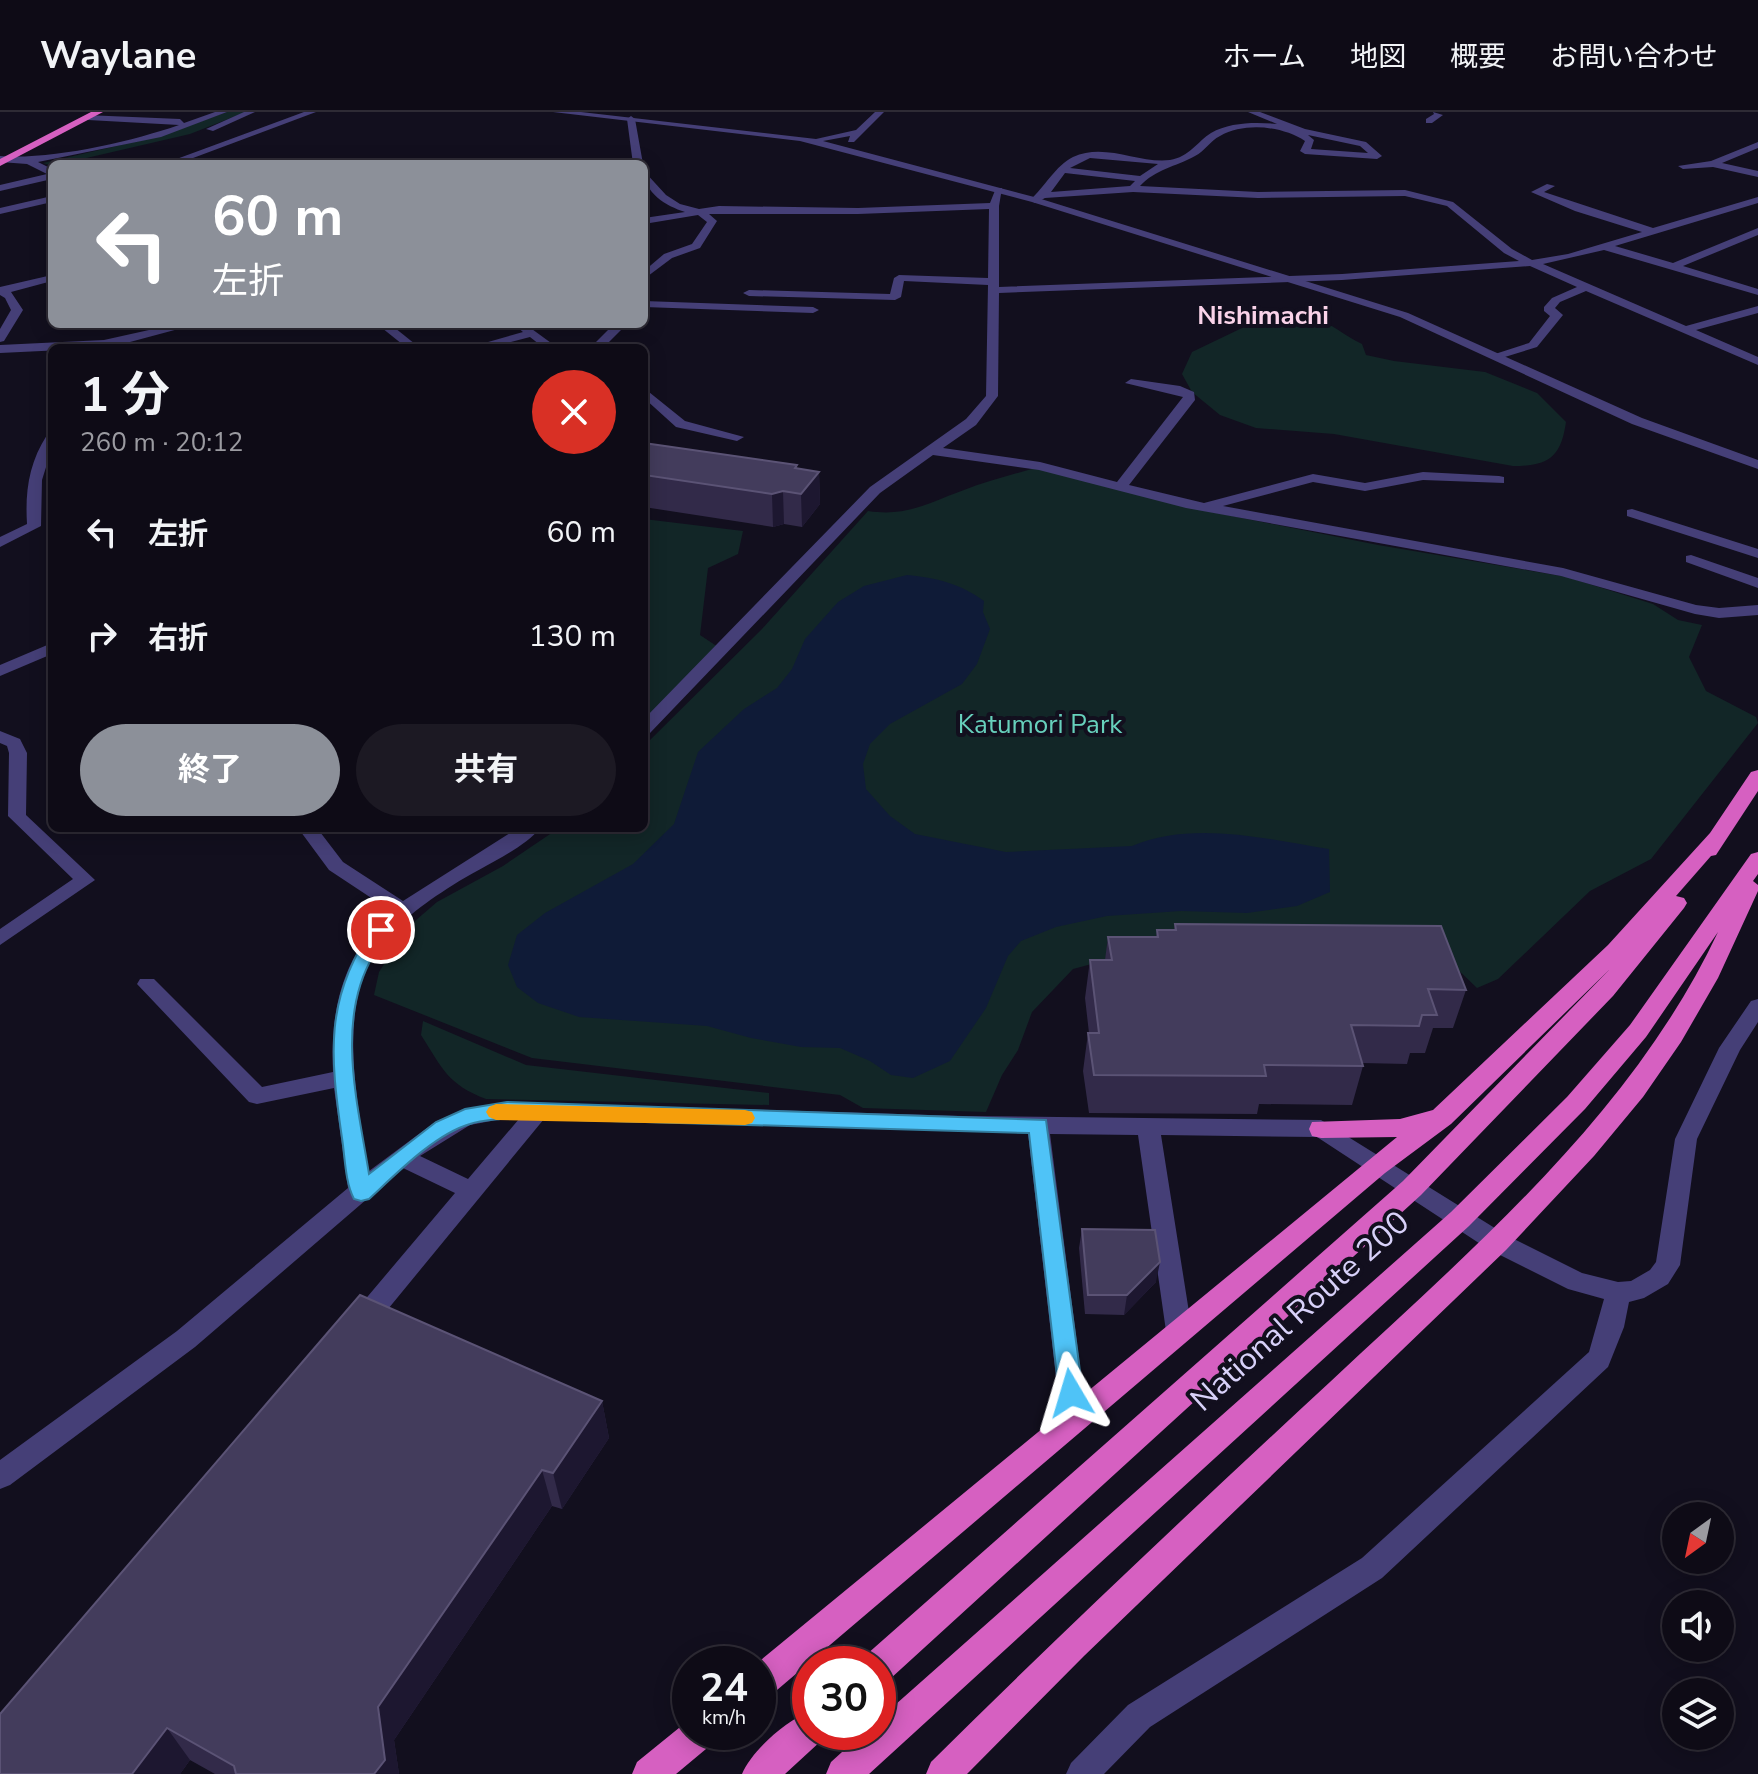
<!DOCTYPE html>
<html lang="ja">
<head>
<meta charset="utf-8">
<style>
  :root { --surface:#0e0b16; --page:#1c1923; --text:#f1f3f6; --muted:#9b9ba1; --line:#2e2b35; --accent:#8c9099 }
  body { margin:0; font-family:"Nunito Sans","Noto Sans JP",sans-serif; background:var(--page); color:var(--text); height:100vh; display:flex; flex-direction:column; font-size:30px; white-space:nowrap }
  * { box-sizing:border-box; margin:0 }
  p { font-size:26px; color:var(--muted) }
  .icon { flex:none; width:44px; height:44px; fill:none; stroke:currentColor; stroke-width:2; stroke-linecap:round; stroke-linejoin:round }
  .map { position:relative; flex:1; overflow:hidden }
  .panel { position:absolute; left:48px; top:232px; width:600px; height:488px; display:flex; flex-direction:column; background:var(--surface); border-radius:12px; box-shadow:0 4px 20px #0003,0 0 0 2px var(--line) }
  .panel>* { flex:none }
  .top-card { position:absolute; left:48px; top:48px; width:600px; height:168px; border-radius:12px; box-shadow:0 4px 20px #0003,0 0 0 2px var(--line); background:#8c9099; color:#fff; overflow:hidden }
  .needle { width:52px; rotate:213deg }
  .buttons { position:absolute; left:1662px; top:1390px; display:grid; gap:16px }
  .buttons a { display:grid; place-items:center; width:72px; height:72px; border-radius:50%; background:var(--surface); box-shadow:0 4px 20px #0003,0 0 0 2px var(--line); font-size:40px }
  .speed { position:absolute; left:672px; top:1534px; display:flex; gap:16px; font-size:40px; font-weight:700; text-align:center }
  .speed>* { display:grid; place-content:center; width:104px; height:104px; border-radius:50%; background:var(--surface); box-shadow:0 4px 20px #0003,0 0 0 2px var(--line); line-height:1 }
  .speed small { font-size:20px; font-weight:400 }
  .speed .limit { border:12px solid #d22; background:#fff; color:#111 }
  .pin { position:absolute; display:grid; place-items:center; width:68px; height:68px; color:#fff; margin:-34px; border:4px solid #fff; border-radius:50%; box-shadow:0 2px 8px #0007 }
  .me { position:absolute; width:88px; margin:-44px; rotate:353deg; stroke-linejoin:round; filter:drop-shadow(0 0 6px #0008) }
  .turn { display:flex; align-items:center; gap:28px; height:168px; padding:0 32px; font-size:36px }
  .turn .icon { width:104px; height:104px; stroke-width:2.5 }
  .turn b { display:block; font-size:56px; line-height:68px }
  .round { display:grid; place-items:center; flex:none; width:84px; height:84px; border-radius:42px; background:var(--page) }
  .head { display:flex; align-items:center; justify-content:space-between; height:136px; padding:0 32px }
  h1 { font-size:48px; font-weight:700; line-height:60px }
  .primary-button { display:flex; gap:16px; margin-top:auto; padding:16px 32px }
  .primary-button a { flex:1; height:92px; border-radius:48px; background:var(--accent); color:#fff; font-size:32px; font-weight:700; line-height:92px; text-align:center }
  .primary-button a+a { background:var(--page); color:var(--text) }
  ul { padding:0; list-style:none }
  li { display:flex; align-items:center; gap:24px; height:104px; padding:0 32px }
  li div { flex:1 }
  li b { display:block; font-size:30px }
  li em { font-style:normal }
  header { display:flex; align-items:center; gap:48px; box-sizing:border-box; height:112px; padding:0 40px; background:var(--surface); border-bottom:2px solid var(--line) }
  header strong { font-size:38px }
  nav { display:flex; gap:44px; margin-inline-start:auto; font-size:28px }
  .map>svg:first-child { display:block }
</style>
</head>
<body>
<header>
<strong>Waylane</strong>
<nav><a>ホーム</a><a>地図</a><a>概要</a><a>お問い合わせ</a></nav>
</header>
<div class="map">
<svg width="1758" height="1662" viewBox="0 0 1758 1662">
  <rect width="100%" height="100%" fill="#120f1e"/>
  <path fill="#122627" d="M 227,0 L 246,0 L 190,22 L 52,54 L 43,51 L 160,24 Z
    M 1313,207 C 1333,211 1344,224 1362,232 L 1366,243 L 1394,249 L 1485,260 L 1537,281 L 1566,310 C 1561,345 1549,354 1513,354 L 1334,322 L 1256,316 L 1220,303 L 1192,280 L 1182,262 L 1192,240 L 1242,216 L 1267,209 Z
    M 1035,356 L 1182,394 L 1378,433 L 1567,465 L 1653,492 L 1678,508 L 1702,513 L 1689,545 L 1706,579 L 1756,605 L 1758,611 L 1651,747 L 1590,779 L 1498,867 L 1477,876 L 1446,846 L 1114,846 L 1073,857 L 1032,900 L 1018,938 L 1002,963 L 986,1000 L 863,996 L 840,983 L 532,946 L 374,883 L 379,860 L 408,815 L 437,790 L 503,754 L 559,716 L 644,716 L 644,634 L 762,517 L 868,399 C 907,405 928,391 964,378 C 987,369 1011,363 1035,356 Z
    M 644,407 L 743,419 L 738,442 L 708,456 L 700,523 L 718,535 L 644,608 Z
    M 423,909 L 526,953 L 769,981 L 769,993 L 486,987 C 447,972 443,957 421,923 Z"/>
  <path fill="#0f1b37" d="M 907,463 C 937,466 959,471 984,489 L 983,500 L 990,517 L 977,552 L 962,572 L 890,612 L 870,632 L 863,652 L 866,677 L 890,704 L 915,722 L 1006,740 L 1132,734 C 1192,708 1267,727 1329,737 L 1330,780 L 1297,794 L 1247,801 L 1181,799 L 1107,804 L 1056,815 L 1021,829 L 1008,844 L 986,896 L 950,949 L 913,966 L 891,963 L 870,949 L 840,936 L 801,935 L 751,926 L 707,914 L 579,905 L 538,891 L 517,875 L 508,853 L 517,823 L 545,801 L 633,752 L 674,712 L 698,640 L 744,597 L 777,576 L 792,557 L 805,527 L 838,490 L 864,474 Z"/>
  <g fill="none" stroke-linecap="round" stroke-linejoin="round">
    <path fill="#453f77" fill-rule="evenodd" d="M 215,0 L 227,0 L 161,25 L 38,50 L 52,57 L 52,67 L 0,79 L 0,73 L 47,62 L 27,52 L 0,50 L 0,44 C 51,48 130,30 179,13 L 88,8 L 85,3 L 180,7 L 184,11 Z
      M 244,0 L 255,0 L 213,19 L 206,17 Z
      M 304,0 L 316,0 L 177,52 L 163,52 Z
      M 1248,0 L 1260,0 L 1305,17 L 1366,30 L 1382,44 L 1377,47 L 1305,42 L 1300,39 L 1305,29 C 1282,14 1245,10 1220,24 C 1210,29 1205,39 1195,44 C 1175,55 1156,57 1140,74 L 1258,80 L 1405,78 L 1453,90 L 1512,137 L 1532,148 L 1568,142 L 1642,120 L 1575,99 L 1531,80 L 1547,72 L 1555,74 L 1544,80 L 1653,116 L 1758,85 L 1758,91 L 1615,134 L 1673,151 L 1758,116 L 1758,123 L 1683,154 L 1758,177 L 1758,183 L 1604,138 L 1543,152 L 1686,214 L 1758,194 L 1758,201 L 1696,218 L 1758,245 L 1758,253 L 1586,179 L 1560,190 L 1555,196 L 1563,203 L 1537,235 L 1495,248 L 1495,242 L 1529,231 L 1550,204 L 1544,199 L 1544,195 L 1552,186 L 1577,175 L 1530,154 L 1342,168 L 999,181 L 998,284 L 976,313 L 943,336 L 1040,350 L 1117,370 L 1183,285 L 1125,271 L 1131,267 L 1180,274 L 1194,280 L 1195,288 L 1129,373 L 1204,391 L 1313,362 L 1365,371 L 1423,360 L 1499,364 L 1504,365 L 1504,371 L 1423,368 L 1365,379 L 1313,370 L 1223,394 L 1563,456 L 1696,493 L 1719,496 L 1758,493 L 1758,503 L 1719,506 L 1695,502 L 1561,464 L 1186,396 L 1039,358 L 933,343 L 880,381 L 650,621 L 644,622 L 644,607 L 870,375 L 966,307 L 986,284 L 988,173 L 904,169 L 901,185 L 895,188 L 749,184 L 743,181 L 749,178 L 890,182 L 894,166 L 899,163 L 988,166 L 989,97 L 858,102 L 709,102 L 717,109 L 700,136 L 672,146 L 644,167 L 644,159 L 664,142 L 692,132 L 707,110 L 698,103 L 644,112 L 644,106 L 685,100 C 666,94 644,81 644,59 L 666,83 L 680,92 L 699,97 L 719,94 L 858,96 L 990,91 L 996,76 L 1002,76 L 999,94 L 999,175 L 1342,162 L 1519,149 L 1504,141 L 1447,94 L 1405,84 L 1258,86 L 1133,80 L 1045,86 L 1035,91 L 1030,88 C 1044,76 1056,53 1073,45 C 1105,30 1139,52 1170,48 C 1189,45 1197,30 1211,21 C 1230,10 1256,10 1277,12 ZM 1308,23 L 1360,34 L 1368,41 L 1311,37 L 1314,28 ZM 1090,46 L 1158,52 L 1140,64 L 1070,56 ZM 1065,61 L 1135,69 L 1130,74 L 1051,80 Z
      M 1433,0 L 1443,3 L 1432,11 L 1426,11 L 1426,7 L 1434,2 Z
      M 631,4 L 635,7 L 643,52 L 633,52 L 627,7 Z
      M 1758,30 L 1758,36 L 1722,51 L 1758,59 L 1758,65 L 1713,55 L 1683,57 L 1678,54 L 1711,49 Z
      M 52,84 L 52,90 L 0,102 L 0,96 Z
      M 52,163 L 52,169 L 11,180 L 23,198 L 4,229 L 0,230 L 0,217 L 11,198 L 5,186 L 0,183 L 0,175 Z
      M 644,189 L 813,195 L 819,198 L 813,201 L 644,195 Z
      M 176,212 L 197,212 L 130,230 L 174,232 L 180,236 L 126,236 L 124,231 L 104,236 L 0,241 L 0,233 L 104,228 Z
      M 377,212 L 390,212 L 420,236 L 407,236 Z
      M 525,212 L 558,236 L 544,236 L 530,225 L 487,236 L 467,236 L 523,220 L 517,215 Z
      M 614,212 L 627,212 L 603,236 L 590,236 Z
      M 644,276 L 685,309 L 744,325 L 737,329 L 676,315 L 644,286 Z
      M 52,322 L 52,336 L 42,368 L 41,414 L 0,435 L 0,425 L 27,412 C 25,379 29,351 47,323 Z
      M 1632,397 L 1758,437 L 1758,446 L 1627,404 L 1627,398 Z
      M 1691,443 L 1758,466 L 1758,476 L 1686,450 L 1686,444 Z
      M 52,531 L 52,542 L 0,564 L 0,553 Z
      M 0,619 L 20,627 L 27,641 L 26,703 L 95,768 L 0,833 L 0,817 L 73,767 L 8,704 L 9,641 L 7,634 L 0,631 Z
      M 298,716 L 317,716 L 343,750 L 403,789 L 518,716 L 540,716 C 523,738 477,757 453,773 C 423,792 395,812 375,842 C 337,898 358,996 369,1059 L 435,1010 L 465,997 L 507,990 L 963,1004 L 1321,1008 L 1506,1123 L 1582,1161 L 1618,1170 L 1631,1169 L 1650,1158 L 1656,1150 L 1675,1027 L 1719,936 L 1751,889 L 1758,887 L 1758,910 L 1740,938 L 1697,1027 L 1680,1153 L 1668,1172 L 1644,1186 L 1629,1190 L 1624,1215 L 1608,1255 L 1382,1466 L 1150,1615 L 1104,1662 L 1066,1662 L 1071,1651 L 1128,1593 L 1362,1446 L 1589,1240 L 1604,1187 L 1568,1177 L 1488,1137 L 1317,1025 L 1161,1023 L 1192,1219 L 1188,1227 L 1179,1230 L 1170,1227 L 1166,1219 L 1138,1023 L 1050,1022 L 1087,1309 L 1083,1317 L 1074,1321 L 1065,1317 L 1061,1309 L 1028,1021 L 544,1007 L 370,1219 L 361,1222 L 352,1219 L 348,1211 L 352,1203 L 455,1081 L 403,1056 L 195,1235 L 10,1373 L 0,1377 L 0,1348 L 177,1219 L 348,1076 L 334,976 L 257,992 L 249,990 L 137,872 L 140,867 L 154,867 L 262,975 L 333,960 C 330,897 343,842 391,799 L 329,758 ZM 507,1006 L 519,1007 L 468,1067 L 420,1044 L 470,1013 Z"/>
    <path fill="#453f77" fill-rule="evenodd" d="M 553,0 L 581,0 L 816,27 L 856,18 L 875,0 L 884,0 L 854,30 L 848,30 L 850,24 L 823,29 L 1038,86 L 1408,201 L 1642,306 L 1758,348 L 1758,357 L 1632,312 L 1400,205 L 1032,90 L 800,29 Z"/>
    <path fill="#d660c1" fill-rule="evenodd" d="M 91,0 L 103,0 L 0,54 L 0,47 Z
      M 1758,658 L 1758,679 L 1716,743 L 1711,744 L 1676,784 L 1684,786 L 1687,791 L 1684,796 L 1613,884 L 1421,1083 L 890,1567 L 878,1572 L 878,1552 L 863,1552 L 866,1543 L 1403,1069 L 1610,857 L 1451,1012 L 1385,1061 L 770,1584 L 758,1589 L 756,1552 L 1397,1025 L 1321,1026 L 1312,1024 L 1309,1017 L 1312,1010 L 1400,1007 L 1433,998 L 1608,833 L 1710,721 L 1751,660 Z
      M 1758,740 L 1758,762 L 1753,769 L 1758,773 L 1758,779 L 1718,866 L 1681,930 L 1643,985 L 1594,1044 L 1506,1138 L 1084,1544 L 967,1662 L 926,1662 L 931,1650 C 1061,1521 1195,1395 1330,1270 C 1475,1134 1632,1002 1718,820 L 1646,925 L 1585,997 L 1469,1114 L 869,1662 L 826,1662 L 831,1650 L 864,1620 L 878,1620 L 878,1608 L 1451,1100 L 1567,985 L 1630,913 L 1751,742 Z
      M 810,1599 L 810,1620 L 825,1620 L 822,1628 L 785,1662 L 742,1662 C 752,1638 786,1609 810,1599 Z
      M 690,1607 L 690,1620 L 717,1620 L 712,1632 L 676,1662 L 632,1662 L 637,1650 Z"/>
  </g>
  <path fill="#322a49" d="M 644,331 L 819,360 L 820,392 L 802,415 L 784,412 L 773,415 L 644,395 Z
    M 1175,812 L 1466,878 L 1453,916 L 1433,916 L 1425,941 L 1410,941 L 1407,952 L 1362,951 L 1363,954 L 1352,993 L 1259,992 L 1257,1002 L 1089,1001 L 1083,959 L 1088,921 L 1089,921 L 1085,886 L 1090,848 L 1105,848 L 1108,825 L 1156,825 L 1157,818 L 1174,818 Z
    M 1082,1117 L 1156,1170 L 1124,1203 L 1085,1202 L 1079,1136 Z
    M 602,1289 L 609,1326 L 562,1397 L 552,1394 L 394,1628 L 399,1662 L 215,1662 L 190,1648 L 180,1662 L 0,1662 Z"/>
  <path fill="#1d1730" d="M 819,360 L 820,392 L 802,415 L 801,382 Z
    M 783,379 L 784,412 L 773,415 L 772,382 Z
    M 1160,1150 L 1156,1170 L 1124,1203 L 1127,1183 Z
    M 602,1289 L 609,1326 L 562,1397 L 553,1361 Z
    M 542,1358 L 552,1394 L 394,1628 L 399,1662 L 374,1662 L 378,1595 Z
    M 167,1616 L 190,1648 L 180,1662 L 132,1662 Z"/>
  <path fill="#433c5c" stroke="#5b5375" stroke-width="2" d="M 644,331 L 797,353 L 795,356 L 819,360 L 801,382 L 783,379 L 772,382 L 644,363 Z
    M 1175,812 L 1441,814 L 1466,878 L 1428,877 L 1437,903 L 1422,903 L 1419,914 L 1351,913 L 1363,954 L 1264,953 L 1266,964 L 1094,963 L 1088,921 L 1099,921 L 1090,848 L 1112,848 L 1108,825 L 1158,825 L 1157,818 L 1176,818 Z
    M 1082,1117 L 1155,1118 L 1160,1150 L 1127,1183 L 1088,1183 Z
    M 360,1183 L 602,1289 L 553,1361 L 542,1358 L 378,1595 L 385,1648 L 374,1662 L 236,1662 L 234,1654 L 167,1616 L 132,1662 L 0,1662 L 0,1602 Z"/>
  <path fill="#4fc3f7" stroke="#337fa1" stroke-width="2" d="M 381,812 L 390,818 C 384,827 378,835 373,844 C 335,909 358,993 369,1062 L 436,1010 L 465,997 L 507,990 L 1046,1008 L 1083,1281 L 1079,1289 L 1071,1292 L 1062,1289 L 1059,1281 L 1029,1021 L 507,1006 C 495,1008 482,1008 470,1012 C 435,1022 396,1062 369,1087 L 361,1089 L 354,1087 C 345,1070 345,1045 342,1026 C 330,943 324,886 374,814 Z"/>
  <path fill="#f59e0b" d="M 496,992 L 745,998 L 752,1000 L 755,1006 L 752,1011 L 745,1013 L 496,1008 L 489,1005 L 486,1000 L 489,995 Z"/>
  <g text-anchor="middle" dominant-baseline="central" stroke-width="8" stroke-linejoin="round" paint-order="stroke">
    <g font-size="26" font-weight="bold" fill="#fad3e9" stroke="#120f1e">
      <text x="1263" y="203">Nishimachi</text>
    </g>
    <g font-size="26" fill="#67d0bc" stroke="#120f1e">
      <text x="1040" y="612">Katumori Park</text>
    </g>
    <g font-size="32" fill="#d8d1f9" stroke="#120f1e">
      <text transform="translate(1300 1199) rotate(-42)">National Route 200</text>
    </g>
  </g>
</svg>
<div class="buttons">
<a><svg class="needle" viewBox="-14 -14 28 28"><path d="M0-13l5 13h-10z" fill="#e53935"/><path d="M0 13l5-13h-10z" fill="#9b9ba1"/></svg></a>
<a><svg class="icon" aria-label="sound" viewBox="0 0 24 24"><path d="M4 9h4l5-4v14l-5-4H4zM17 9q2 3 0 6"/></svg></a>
<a><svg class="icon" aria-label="layers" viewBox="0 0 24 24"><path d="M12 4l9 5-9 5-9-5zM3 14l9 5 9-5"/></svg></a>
</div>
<div class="speed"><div>24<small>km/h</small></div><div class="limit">30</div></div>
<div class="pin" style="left:381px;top:818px;background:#d93025"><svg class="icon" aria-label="arrive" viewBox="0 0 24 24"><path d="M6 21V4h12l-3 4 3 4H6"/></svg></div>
<svg class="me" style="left:1071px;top:1281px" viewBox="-20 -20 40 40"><path d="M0-17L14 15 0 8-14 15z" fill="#4fc3f7" stroke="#fff" stroke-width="4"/></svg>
<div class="top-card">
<div class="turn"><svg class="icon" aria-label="left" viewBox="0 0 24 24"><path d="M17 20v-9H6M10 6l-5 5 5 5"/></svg><div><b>60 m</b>左折</div></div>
</div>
<section class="panel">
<div class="head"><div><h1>1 分</h1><p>260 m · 20:12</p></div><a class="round" style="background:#d93025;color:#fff"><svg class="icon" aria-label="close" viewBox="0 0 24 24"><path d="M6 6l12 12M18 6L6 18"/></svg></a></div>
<ul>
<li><svg class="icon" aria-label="left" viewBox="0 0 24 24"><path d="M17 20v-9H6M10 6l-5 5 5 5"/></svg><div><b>左折</b></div><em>60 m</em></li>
<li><svg class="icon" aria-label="right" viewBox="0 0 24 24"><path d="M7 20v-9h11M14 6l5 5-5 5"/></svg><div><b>右折</b></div><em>130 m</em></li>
</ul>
<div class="primary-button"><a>終了</a><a>共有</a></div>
</section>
</div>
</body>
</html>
